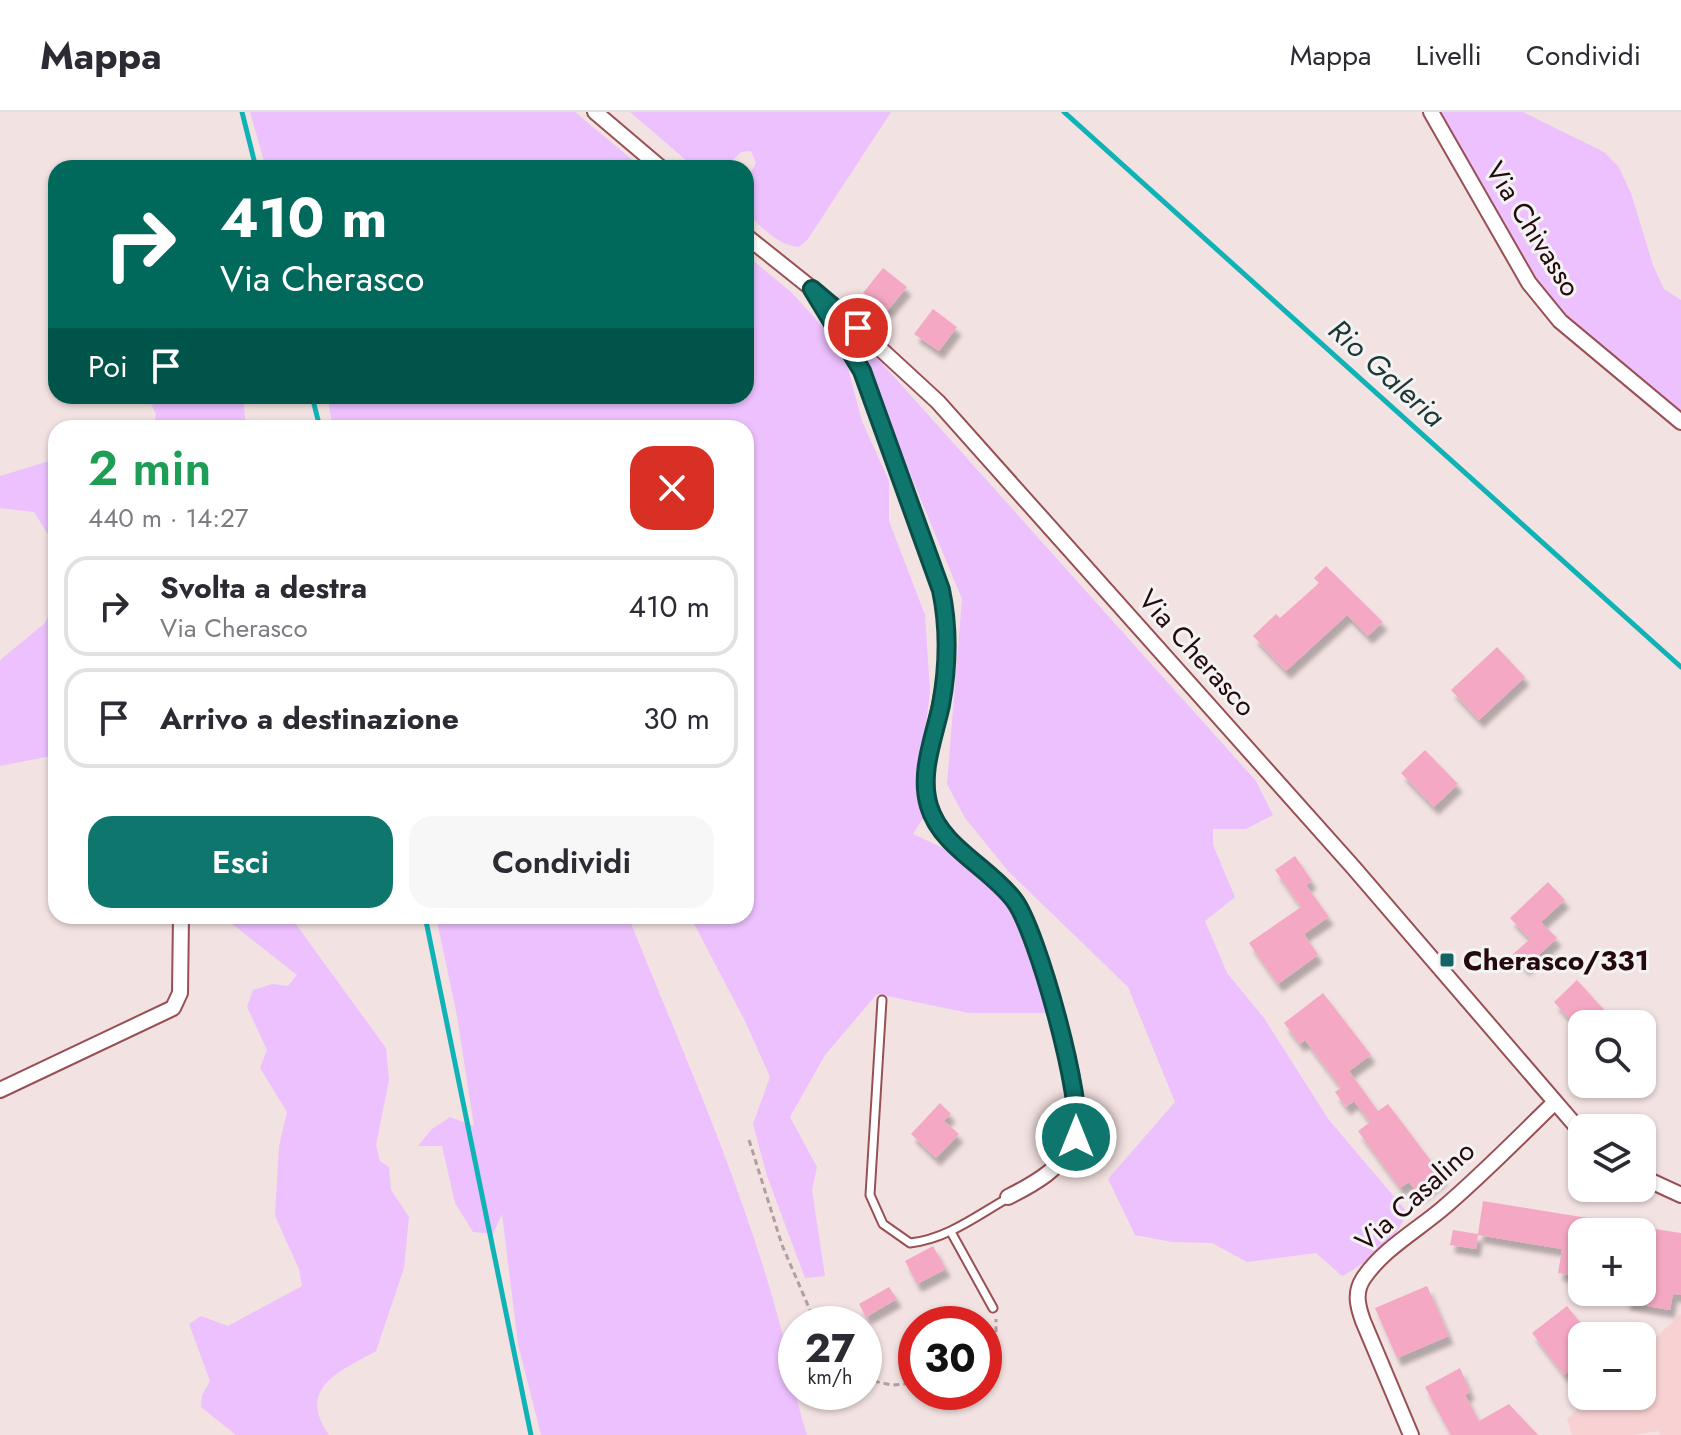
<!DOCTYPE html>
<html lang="it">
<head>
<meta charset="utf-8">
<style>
  :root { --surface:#fff; --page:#f7f7f7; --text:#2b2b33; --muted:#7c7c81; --line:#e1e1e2; --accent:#0f766e }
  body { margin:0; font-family:Jost,sans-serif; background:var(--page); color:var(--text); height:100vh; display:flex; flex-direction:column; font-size:30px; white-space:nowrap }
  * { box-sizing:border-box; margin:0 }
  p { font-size:26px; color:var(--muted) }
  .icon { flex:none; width:44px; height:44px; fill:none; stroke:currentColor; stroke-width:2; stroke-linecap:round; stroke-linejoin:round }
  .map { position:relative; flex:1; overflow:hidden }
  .panel { position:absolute; left:48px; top:308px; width:706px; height:504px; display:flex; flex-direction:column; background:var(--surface); border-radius:24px; box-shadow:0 2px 6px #0004 }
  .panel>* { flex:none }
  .hud { position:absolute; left:48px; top:48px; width:706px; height:244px; border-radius:24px; box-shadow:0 2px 6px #0004; background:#00695c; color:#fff; overflow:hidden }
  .fabs { position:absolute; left:1568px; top:898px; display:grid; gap:16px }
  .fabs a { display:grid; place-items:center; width:88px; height:88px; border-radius:16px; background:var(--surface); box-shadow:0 2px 6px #0004; font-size:40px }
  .speed { position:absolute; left:778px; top:1194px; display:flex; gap:16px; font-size:40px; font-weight:700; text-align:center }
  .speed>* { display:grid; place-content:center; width:104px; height:104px; border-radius:50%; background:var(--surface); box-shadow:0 2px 6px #0004; line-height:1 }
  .speed small { font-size:20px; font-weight:400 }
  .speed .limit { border:12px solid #d22; background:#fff; color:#111 }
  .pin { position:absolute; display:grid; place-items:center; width:68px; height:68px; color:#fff; margin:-34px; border:4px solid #fff; border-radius:50%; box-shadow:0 2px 8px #0007 }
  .me { position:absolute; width:88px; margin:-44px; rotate:0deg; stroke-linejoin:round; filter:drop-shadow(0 0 6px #0008) }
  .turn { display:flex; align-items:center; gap:28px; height:168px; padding:0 40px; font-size:36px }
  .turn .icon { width:104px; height:104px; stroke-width:2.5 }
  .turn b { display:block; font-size:56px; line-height:68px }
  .then { display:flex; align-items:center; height:76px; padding:0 40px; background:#0003; gap:16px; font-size:30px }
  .round { display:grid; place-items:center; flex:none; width:84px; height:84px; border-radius:24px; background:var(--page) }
  .head { display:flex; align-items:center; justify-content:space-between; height:136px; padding:0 40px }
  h1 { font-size:48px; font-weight:600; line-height:60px; color:#1e9e55 }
  .action { display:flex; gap:16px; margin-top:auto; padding:16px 40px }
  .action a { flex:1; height:92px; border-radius:24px; background:var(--accent); color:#fff; font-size:32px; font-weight:600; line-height:92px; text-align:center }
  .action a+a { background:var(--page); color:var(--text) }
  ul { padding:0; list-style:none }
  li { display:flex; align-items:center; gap:24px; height:100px; margin:0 16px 12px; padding:0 24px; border:4px solid var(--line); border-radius:24px }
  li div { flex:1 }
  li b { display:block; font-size:30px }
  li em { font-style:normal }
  header { display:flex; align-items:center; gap:48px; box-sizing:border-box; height:112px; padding:0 40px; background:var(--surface); border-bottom:2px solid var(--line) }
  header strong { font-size:38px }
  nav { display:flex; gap:44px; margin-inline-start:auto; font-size:28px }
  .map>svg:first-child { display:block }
</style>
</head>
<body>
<header>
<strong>Mappa</strong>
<nav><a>Mappa</a><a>Livelli</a><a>Condividi</a></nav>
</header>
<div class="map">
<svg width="1681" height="1323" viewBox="0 0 1681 1323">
  <defs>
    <filter id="shadow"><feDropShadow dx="4.5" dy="8" stdDeviation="2" flood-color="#0004"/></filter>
  </defs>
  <rect width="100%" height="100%" fill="#f3e2e2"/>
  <path fill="#f8d2d3" d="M 1681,1202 L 1681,1323 L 1660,1323 L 1658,1319 L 1634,1323 L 1572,1323 L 1567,1307 L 1592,1284 L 1642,1284 L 1642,1238 Z"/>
  <path fill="#edc1fe" d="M 250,0 L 575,0 L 642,56 L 266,56 Z
    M 630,0 L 891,0 L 808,127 L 799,135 C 780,135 758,113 746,99 L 746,68 L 756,51 L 751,39 L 741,40 L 725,56 L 694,55 Z
    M 1436,0 L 1523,0 L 1604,40 L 1618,54 L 1631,81 L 1653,153 L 1664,177 L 1681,188 L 1681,304 C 1640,271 1592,241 1560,199 C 1513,137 1480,64 1436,0 Z
    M 746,143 L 791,180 L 843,237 L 862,309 L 889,369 L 889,409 L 925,503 L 930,580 L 920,658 L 927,700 L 913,722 L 956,742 L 1012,797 L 1035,837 L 1050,901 L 969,901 L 877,882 L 825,943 L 790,1005 L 817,1055 L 812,1078 L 825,1164 L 805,1166 L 767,1064 L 753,1012 L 770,965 L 746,911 L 690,804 L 746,804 L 746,316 L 333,316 L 327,284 L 746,284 Z
    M 871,239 L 1256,669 L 1273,703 L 1246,717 L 1213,717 L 1213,733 L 1235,785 L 1205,809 L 1227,861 L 1264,906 L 1329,1008 L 1407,1100 C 1397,1128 1367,1151 1342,1164 L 1316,1141 L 1247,1150 L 1212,1131 L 1172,1130 L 1135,1123 L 1108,1067 L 1175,990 L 1128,875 L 1008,759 L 965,706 L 947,672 L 962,487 L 900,337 L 852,240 Z
    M 147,284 L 243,284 L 246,316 L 153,316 L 156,302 Z
    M 56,347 L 56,435 L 34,400 L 0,396 L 0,364 Z
    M 56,487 L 56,643 L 0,654 L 0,548 L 45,511 Z
    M 222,804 L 290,804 L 386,936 L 389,968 L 376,1033 L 380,1049 L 389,1055 L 391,1078 L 409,1105 L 404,1156 L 376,1239 C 339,1260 296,1276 329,1323 L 236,1323 L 201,1295 L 202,1283 L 210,1269 L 189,1212 L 201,1204 L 228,1214 L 302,1174 L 299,1157 L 275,1104 L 279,1034 L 287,1000 L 260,956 L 267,938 L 247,895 L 253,878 L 272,872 L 288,874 L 297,863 Z
    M 436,804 L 628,804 C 681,936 740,1067 778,1205 C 789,1244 794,1284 807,1323 L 541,1323 L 518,1232 L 502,1102 L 493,1122 L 473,1120 L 455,1091 L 442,1034 L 418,1034 L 432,1017 L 450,1005 L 474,1014 L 457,904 Z"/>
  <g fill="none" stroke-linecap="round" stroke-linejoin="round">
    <path stroke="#10b3b5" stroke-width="5" d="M 242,0 L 256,56
      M 1064,0 L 1681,555
      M 312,284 L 320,316
      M 425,804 L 531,1323"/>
  </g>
  <path fill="#f5a8c4" filter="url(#shadow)" d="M 883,156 L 907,175 L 888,198 L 863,181 Z
    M 933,197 L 957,215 L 939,239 L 914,222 Z
    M 1326,454 L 1383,510 L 1368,524 L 1347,503 L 1286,559 L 1253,524 L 1276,502 L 1280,506 L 1319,471 L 1314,466 Z
    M 1497,535 L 1525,565 L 1479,608 L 1451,578 Z
    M 1425,638 L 1458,672 L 1434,695 L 1401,661 Z
    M 1295,744 L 1312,769 L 1306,773 L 1329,805 L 1304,822 L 1318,843 L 1278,872 L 1249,831 L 1301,795 L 1275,758 Z
    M 1548,770 L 1565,788 L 1541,810 L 1557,826 L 1525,856 L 1513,842 L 1530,827 L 1510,806 Z
    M 1577,868 L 1617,912 L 1574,912 L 1554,890 Z
    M 1323,881 L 1371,943 L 1349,959 L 1378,999 L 1388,992 L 1443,1065 L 1419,1083 L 1409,1070 L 1400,1076 L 1358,1019 L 1370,1010 L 1354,989 L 1346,995 L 1335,980 L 1341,976 L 1305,928 L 1300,932 L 1284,911 Z
    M 940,991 L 951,1002 L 944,1009 L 959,1022 L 936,1046 L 911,1022 Z
    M 1483,1089 L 1631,1113 L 1630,1120 L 1582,1120 L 1582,1165 L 1558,1161 L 1562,1137 L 1478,1123 L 1476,1137 L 1450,1133 L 1453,1118 L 1478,1122 Z
    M 1642,1115 L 1681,1121 L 1681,1183 L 1673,1182 L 1670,1198 L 1625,1190 L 1627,1180 L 1642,1180 Z
    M 933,1134 L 946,1157 L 917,1172 L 905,1149 Z
    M 1427,1174 L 1449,1224 L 1397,1246 L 1375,1196 Z
    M 889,1175 L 897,1187 L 866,1205 L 859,1192 Z
    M 1567,1194 L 1583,1214 L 1576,1220 L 1582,1228 L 1582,1249 L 1564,1263 L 1532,1221 Z
    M 1460,1256 L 1470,1280 L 1465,1283 L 1479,1309 L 1509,1292 L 1538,1323 L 1451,1323 L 1425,1275 Z"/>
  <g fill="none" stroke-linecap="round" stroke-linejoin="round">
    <g stroke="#985055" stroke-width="11">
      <path id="lane" d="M 882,888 L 870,1083 L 883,1112 L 910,1131 C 947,1127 976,1104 1008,1086
        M 951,1120 L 993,1196"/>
    </g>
    <g stroke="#985055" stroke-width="18">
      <path id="street" d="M 595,0 L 661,56
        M 1431,0 L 1529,171 L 1560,209 L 1681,310
        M 746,124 L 835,195 L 938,290 L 1353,755 L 1582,1021
        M 818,187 L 862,259 L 941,478 C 950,517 948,555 940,593 C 934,625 921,656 928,689 C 936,733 990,755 1015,788 C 1036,816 1088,998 1076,1027 C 1063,1056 1034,1072 1008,1085
        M 0,978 L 173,896 L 180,881 L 181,804
        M 1642,1065 L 1681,1083
        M 1411,1323 L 1363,1209 C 1358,1195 1354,1181 1363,1167 C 1382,1138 1416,1119 1442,1097 C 1481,1064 1518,1026 1555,990"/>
    </g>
    <path stroke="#b29e9f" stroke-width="3" stroke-dasharray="6 4" stroke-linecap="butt" d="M 749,1028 L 782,1133 L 816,1212
      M 984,1246 L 996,1231 L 996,1207
      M 864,1267 L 892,1273 L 916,1271"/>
    <use href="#lane" stroke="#fff" stroke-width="7"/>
    <use href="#street" stroke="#fff" stroke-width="14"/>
  </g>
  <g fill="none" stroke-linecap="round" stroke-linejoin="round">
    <g stroke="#0a4d48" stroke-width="20">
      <path id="route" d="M 858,216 L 812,177 L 862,259 L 941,478 C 949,516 948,555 941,593 C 934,626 919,661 929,694 C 941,735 989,755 1014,788 C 1037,817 1085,992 1076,1025"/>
    </g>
    <use href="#route" stroke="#0f766e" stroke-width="14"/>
  </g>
  <rect fill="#146465" stroke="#f3f3f3" stroke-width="3" x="1439" y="840" width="16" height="16" rx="4"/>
  <g text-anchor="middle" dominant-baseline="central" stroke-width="6" stroke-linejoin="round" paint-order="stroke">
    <g font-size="28" fill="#25090c" stroke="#f3f3f3">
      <text transform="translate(1533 117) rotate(58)">Via Chivasso</text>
      <text transform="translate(1197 541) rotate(48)">Via Cherasco</text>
      <text transform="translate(1415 1084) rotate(-42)">Via Casalino</text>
    </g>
    <g font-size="28" font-weight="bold" fill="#25090c" stroke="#f3f3f3" text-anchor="start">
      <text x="1463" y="848">Cherasco/331</text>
    </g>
    <g font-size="30" font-style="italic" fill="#1e3636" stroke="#f3f3f3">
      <text transform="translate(1387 261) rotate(42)">Rio Galeria</text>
    </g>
  </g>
</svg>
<div class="fabs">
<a><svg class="icon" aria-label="search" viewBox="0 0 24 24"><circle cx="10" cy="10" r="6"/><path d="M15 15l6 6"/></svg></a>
<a><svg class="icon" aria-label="layers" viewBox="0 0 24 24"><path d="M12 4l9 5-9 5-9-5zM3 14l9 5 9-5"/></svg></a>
<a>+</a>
<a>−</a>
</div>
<div class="speed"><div>27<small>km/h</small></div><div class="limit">30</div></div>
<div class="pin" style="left:858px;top:216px;background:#d93025"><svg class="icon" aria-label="arrive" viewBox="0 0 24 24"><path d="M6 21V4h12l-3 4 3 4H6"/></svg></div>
<svg class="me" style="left:1076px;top:1025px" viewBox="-20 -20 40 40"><circle r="17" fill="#0f766e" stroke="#fff" stroke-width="3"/><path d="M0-11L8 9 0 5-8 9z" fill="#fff"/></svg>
<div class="hud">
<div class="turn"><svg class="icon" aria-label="right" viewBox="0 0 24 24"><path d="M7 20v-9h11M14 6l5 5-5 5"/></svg><div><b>410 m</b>Via Cherasco</div></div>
<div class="then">Poi<svg class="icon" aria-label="arrive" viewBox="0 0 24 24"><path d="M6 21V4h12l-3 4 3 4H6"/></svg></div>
</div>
<section class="panel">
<div class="head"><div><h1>2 min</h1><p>440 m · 14:27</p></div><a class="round" style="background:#d93025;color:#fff"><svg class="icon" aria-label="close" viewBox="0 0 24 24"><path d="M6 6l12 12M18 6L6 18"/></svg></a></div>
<ul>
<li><svg class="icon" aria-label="right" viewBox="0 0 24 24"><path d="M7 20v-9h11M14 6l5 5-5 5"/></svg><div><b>Svolta a destra</b><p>Via Cherasco</p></div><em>410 m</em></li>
<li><svg class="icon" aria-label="arrive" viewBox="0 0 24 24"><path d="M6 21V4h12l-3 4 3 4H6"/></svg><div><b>Arrivo a destinazione</b></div><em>30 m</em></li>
</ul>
<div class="action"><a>Esci</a><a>Condividi</a></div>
</section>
</div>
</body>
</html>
